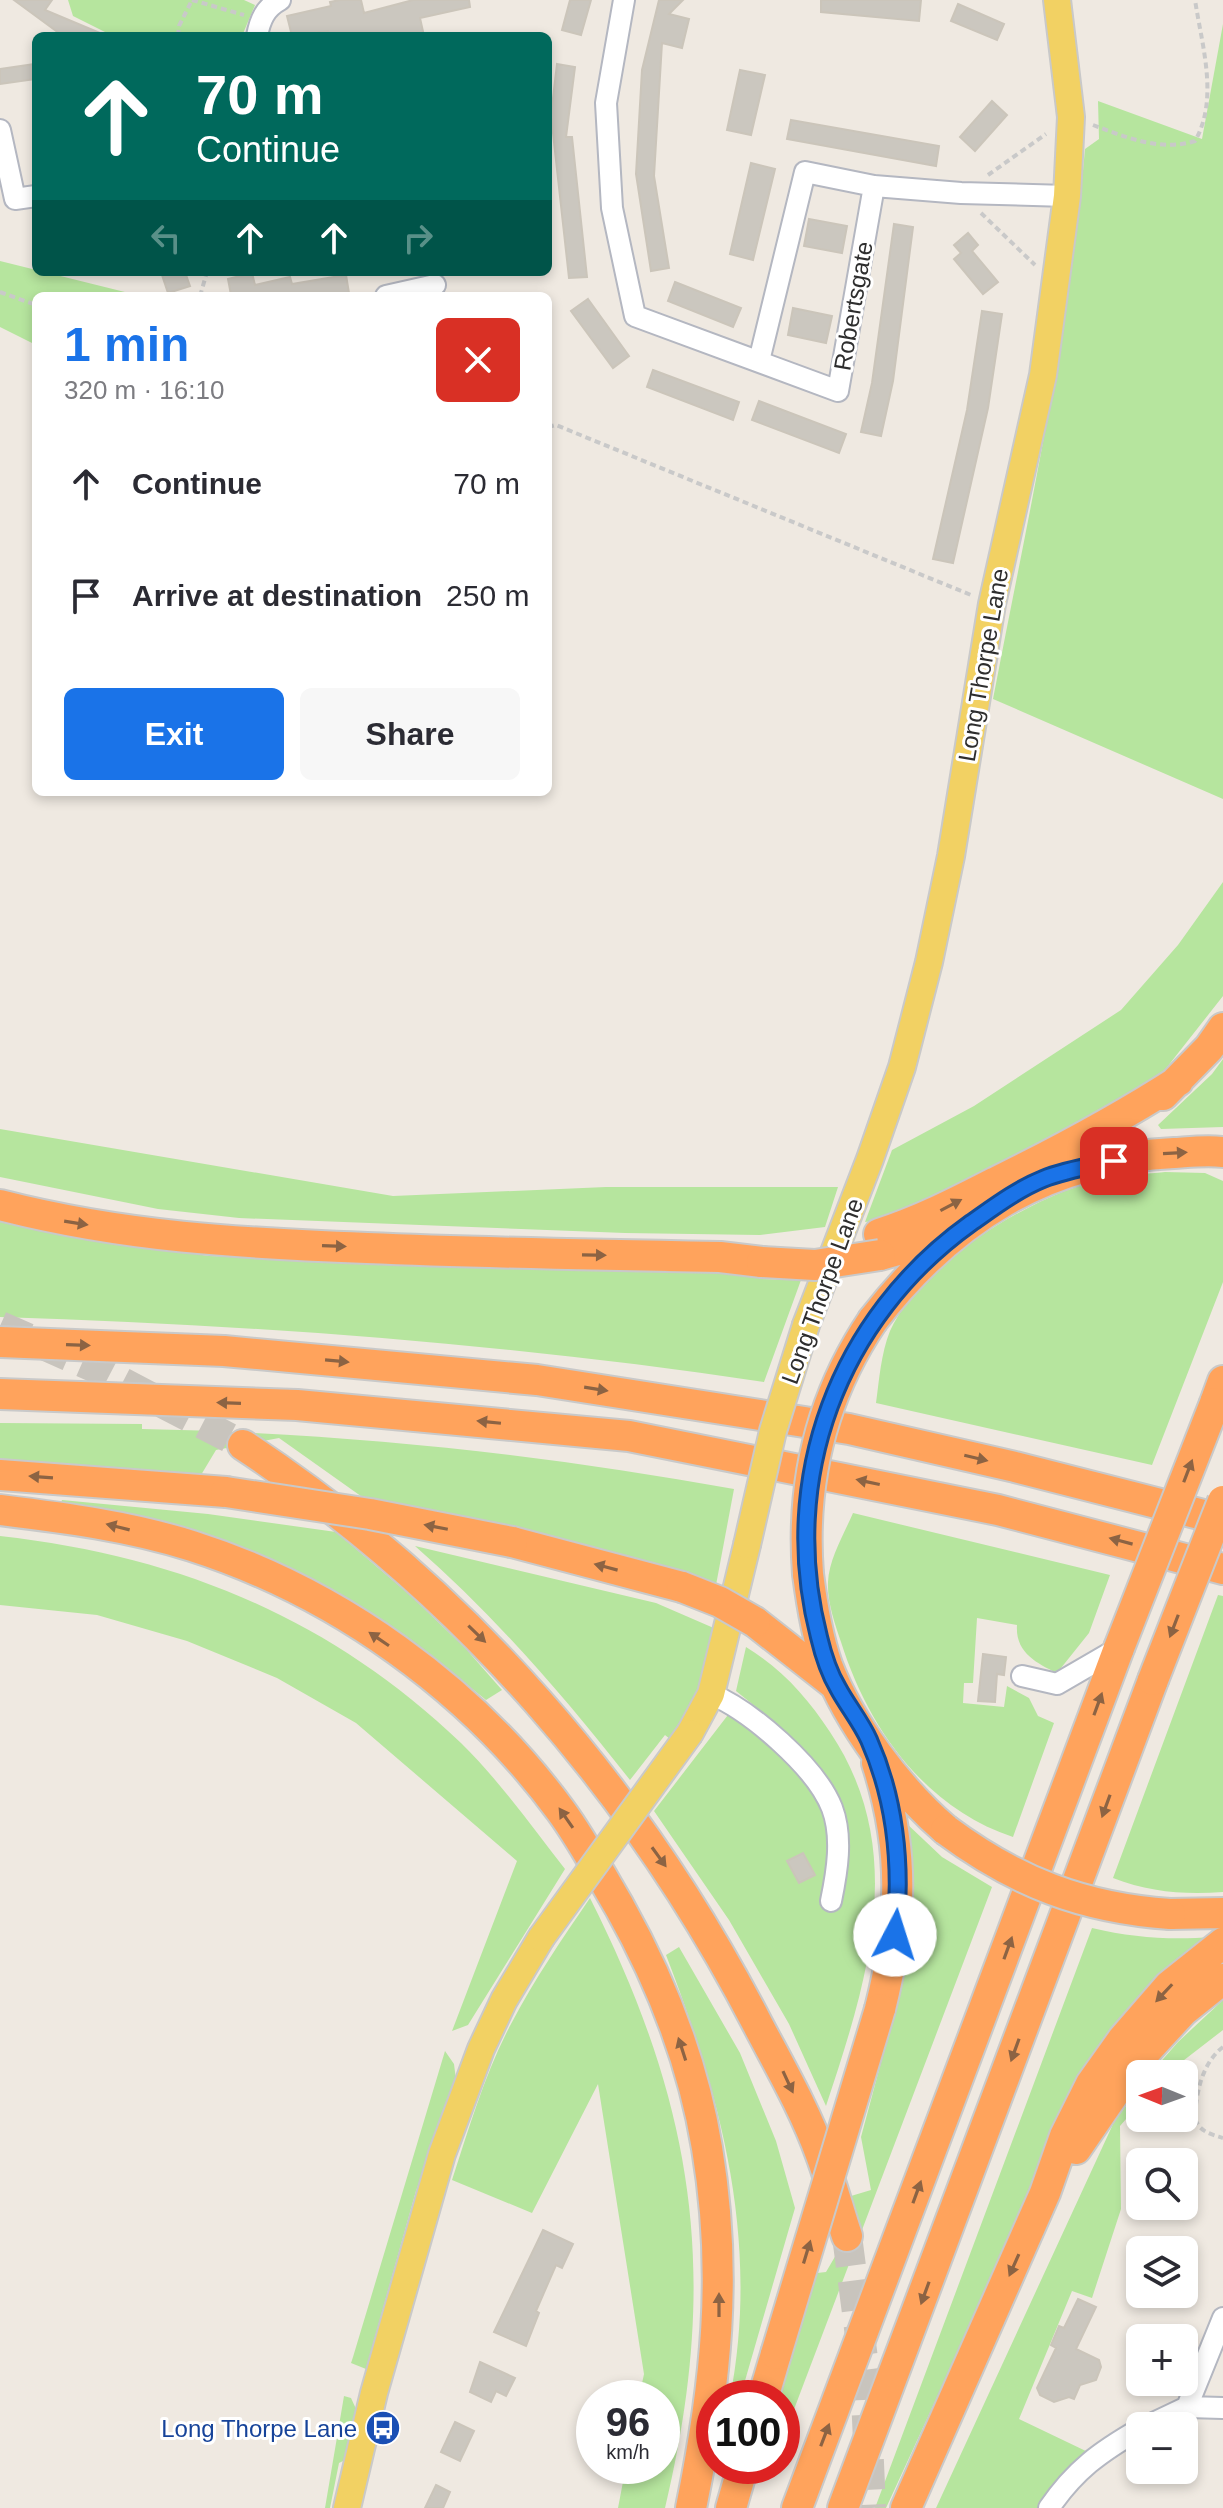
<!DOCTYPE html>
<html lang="en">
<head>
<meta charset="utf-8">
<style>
  :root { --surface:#fff; --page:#f7f7f7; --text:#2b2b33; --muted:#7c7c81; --accent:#1a73e8 }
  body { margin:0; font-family:Helvetica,sans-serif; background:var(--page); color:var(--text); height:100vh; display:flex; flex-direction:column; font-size:30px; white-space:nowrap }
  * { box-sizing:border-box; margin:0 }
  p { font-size:26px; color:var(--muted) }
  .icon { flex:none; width:44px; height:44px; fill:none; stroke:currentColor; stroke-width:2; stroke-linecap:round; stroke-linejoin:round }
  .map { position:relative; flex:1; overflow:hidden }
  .drawer { position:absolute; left:32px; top:292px; width:520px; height:504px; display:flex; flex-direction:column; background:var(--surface); border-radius:12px; box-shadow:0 4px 12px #0003 }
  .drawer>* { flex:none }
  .guide { position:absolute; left:32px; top:32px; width:520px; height:244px; border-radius:12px; box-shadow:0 4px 12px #0003; background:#00695c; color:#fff; overflow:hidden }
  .needle { width:52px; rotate:271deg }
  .controls { position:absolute; left:1126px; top:2060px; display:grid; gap:16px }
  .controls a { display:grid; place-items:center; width:72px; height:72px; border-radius:12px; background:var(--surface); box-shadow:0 4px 12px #0003; font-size:40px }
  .speed { position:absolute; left:576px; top:2380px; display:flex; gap:16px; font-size:40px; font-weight:700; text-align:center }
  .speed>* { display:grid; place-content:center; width:104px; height:104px; border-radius:50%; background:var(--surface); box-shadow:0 4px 12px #0003; line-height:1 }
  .speed small { font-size:20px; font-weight:400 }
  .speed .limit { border:12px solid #d22; background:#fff; color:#111 }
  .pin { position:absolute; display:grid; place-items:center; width:68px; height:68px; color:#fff; margin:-34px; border-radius:16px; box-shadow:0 4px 12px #0006 }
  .me { position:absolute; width:88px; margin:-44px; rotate:5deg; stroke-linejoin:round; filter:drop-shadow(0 0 6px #0008) }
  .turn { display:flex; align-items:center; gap:28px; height:168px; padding:0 32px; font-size:36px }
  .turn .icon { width:104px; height:104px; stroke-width:2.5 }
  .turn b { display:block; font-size:56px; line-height:68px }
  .lanes { display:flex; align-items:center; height:76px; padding:0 32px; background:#0003; justify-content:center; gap:40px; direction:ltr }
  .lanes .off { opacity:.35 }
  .round { display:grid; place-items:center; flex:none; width:84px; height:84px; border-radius:12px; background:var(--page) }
  .head { display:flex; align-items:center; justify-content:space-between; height:136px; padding:0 32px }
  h1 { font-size:48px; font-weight:800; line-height:60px; color:var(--accent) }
  .primary-button { display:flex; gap:16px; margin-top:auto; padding:16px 32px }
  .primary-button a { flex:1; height:92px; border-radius:12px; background:var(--accent); color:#fff; font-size:32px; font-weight:800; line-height:92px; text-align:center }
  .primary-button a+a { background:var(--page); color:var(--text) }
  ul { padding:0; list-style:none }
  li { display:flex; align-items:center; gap:24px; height:112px; padding:0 32px }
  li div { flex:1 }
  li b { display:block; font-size:30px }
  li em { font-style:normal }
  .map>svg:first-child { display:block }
</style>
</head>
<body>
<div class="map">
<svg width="1223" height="2508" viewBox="0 0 1223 2508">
  <rect width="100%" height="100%" fill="#efe9e1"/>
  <path fill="#b6e59e" d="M 68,0 L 244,0 L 255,5 L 242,36 L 113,36 L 73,16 Z
    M 1223,24 L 1223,799 L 993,699 C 1028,517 1069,334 1085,149 L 1099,139 L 1098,101 L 1202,139 Z
    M 0,261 L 141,296 L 36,296 L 36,345 L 0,327 Z
    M 1223,882 L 1223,996 L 1164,1071 L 1116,1110 L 888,1219 L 865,1222 L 892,1150 L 974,1106 L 1121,1010 L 1178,945 Z
    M 1223,1059 L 1223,1127 L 1161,1129 L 1158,1125 L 1212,1074 Z
    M 0,1129 L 393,1196 L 606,1187 L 838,1187 L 825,1227 L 760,1235 L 625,1233 L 239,1218 L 158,1209 L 0,1177 Z
    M 1165,1172 L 1205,1173 L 1223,1181 L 1223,1282 L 1152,1465 L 876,1403 C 879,1381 881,1353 890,1331 C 921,1262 1037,1191 1110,1178 C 1128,1174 1147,1174 1165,1172 Z
    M 0,1221 L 65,1235 L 209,1256 L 759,1272 L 759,1279 L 801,1280 L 764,1382 C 511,1344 256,1325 0,1317 Z
    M 0,1423 L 142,1424 L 142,1429 C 343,1433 536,1453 734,1489 L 716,1585 L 683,1571 L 681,1577 L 365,1499 L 279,1438 L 216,1450 L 201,1475 L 0,1459 Z
    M 62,1500 L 208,1514 L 336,1532 L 410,1595 L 466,1649 L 502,1690 L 486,1700 C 354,1590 233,1527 61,1503 Z
    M 853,1513 L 1110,1575 L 1089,1633 L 1057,1673 C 1036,1663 1015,1652 1017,1625 L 977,1618 L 973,1683 L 964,1683 L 963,1703 L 1004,1707 L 1007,1686 L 1029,1698 L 1038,1716 L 1054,1723 L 1013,1837 C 925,1808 868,1728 841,1642 C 835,1624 827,1602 828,1582 C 829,1559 844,1534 853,1513 Z
    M 0,1536 C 179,1556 330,1618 461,1743 C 498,1779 533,1828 565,1869 L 468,2025 L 452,2031 L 517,1861 L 356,1723 L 277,1678 L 187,1641 L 97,1615 L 0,1605 Z
    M 415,1546 L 656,1603 L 716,1629 C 706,1670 696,1705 671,1740 L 665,1735 L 630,1780 C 564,1696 495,1616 415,1546 Z
    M 1218,1595 L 1223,1596 L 1223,1892 C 1185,1895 1149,1892 1113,1878 Z
    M 746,1647 C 782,1669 807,1697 830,1732 C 910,1851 867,1982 826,2106 L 789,2024 L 729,1920 L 654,1811 L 731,1711 L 760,1734 L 771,1719 L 736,1691 Z
    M 905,1822 L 942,1857 L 992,1887 L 782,2441 L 782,2398 L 778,2398 L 817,2273 L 826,2272 L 857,2219 L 851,2196 L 871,2190 L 861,2137 L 894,2014 L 909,1937 L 910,1870 Z
    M 590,1898 C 696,2109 720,2278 665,2508 L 618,2508 L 626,2466 L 662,2466 L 662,2398 L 639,2398 L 644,2374 L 598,2084 L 532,2213 L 452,2180 C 469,2128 485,2073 511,2024 C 534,1980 562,1939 590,1898 Z
    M 1092,1928 C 1134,1938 1171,1940 1213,1937 L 1002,2256 L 886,2508 L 875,2508 Z
    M 679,1947 L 740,2053 L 776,2141 L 795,2208 L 740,2398 L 730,2398 C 760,2242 722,2100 666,1955 Z
    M 1223,2000 L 1223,2030 L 1166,2074 L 1150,2074 L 1178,2042 Z
    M 445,2051 L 454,2064 L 456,2080 L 416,2191 L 366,2369 L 351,2363 L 353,2357 Z
    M 1140,2087 L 1140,2103 L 1120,2126 L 1121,2209 L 1092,2298 L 1072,2291 L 1019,2419 L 1090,2453 L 1039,2508 L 936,2508 L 1114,2122 Z
    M 344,2396 L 351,2398 L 357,2411 L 345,2460 L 339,2463 L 330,2508 L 325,2508 Z"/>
  <path fill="#cbc7bf" stroke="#cbc5ba" stroke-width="2" d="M 14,0 L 52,0 L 45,10 L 107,36 L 63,36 Z
    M 340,0 L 361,0 L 364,13 L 413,0 L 469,0 L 470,7 L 420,18 L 424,36 L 330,36 L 328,31 L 292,36 L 287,16 L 331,6 L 330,2 Z
    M 570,0 L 591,0 L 581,35 L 562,30 Z
    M 659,0 L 683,0 L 669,14 L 689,19 L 682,48 L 662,43 L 654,176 L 669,268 L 651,271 L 636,174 L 642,70 Z
    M 821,0 L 921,0 L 919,21 L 821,12 Z
    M 958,4 L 1004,24 L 997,40 L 951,21 Z
    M 35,64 L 36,79 L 0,84 L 0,69 Z
    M 557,64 L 575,67 L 566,137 L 572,137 L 587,277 L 569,278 L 551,115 Z
    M 740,70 L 765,75 L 751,135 L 727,130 Z
    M 992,101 L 1007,115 L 975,151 L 960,137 Z
    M 791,120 L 939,146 L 936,166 L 787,139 Z
    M 751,163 L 775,169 L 753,260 L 730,254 Z
    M 809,219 L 847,226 L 842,253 L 804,246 Z
    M 894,224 L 913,227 L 893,381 L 881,436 L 861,432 L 872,383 Z
    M 968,233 L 978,245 L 972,251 L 998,282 L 983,294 L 954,259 L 961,253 L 954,245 Z
    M 161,272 L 185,272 L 190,286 L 168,293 Z
    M 252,273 L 255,285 L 290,277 L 292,284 L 346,275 L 349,293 L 336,296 L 231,295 L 228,279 Z
    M 675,282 L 741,308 L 733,327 L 668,301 Z
    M 588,299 L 629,356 L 613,368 L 571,311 Z
    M 793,308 L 832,316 L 826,343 L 788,335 Z
    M 982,311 L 1002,314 L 988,408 L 953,563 L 933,559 L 967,410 Z
    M 653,370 L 739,402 L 733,420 L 647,387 Z
    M 759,401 L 846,434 L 839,453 L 752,420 Z
    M 983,1654 L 1006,1657 L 1004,1675 L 997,1674 L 995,1702 L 978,1701 Z
    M 803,1853 L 815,1875 L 799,1883 L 787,1861 Z
    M 543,2230 L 573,2244 L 562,2268 L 556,2265 L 536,2311 L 539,2313 L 526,2346 L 494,2332 Z
    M 1078,2299 L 1096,2307 L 1076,2349 L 1099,2360 L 1101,2367 L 1096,2380 L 1080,2385 L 1074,2399 L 1069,2397 L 1054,2402 L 1040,2395 L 1037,2388 L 1056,2348 L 1051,2345 L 1059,2326 L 1064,2328 Z
    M 480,2362 L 515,2378 L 506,2396 L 496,2391 L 491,2402 L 470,2392 Z
    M 455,2422 L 474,2431 L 460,2461 L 441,2452 Z
    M 436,2485 L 450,2492 L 443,2508 L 425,2508 Z"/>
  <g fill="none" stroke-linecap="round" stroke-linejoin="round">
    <path stroke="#c8c4bd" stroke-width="30" stroke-dasharray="30 15" stroke-linecap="butt" d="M 0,1326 L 91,1366 L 243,1445
      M 847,2236 L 865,2374 L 871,2508"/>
    <g stroke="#b4b7c1" stroke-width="24">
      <path id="minor" d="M 624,0 L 606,103 L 612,208 L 635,316 L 838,391 L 874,186
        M 257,36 C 260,20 265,8 280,0
        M 0,130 L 15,199 L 36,196
        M 386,296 L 435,285
        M 759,361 L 805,172 L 874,186 L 961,193 L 1067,196
        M 1022,1676 L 1057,1684 L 1119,1648
        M 711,1694 C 751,1711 816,1767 832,1808 C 843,1837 837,1872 831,1901
        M 1187,2407 L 1223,2318
        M 1147,2426 L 1187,2407 L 1223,2408
        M 1049,2508 C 1075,2470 1100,2452 1140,2429"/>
    </g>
    <g stroke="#c9c9c9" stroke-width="30">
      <path id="major" d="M 806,1325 L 870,1159 L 902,1067 L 929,962 L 951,856 L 992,604 L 1043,375 L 1067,196 L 1071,117 L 1057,0
        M 690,1733 L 711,1694 L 747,1545
        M 347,2508 L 374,2393 L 442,2154 L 481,2049 L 504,2000 L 541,1938"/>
    </g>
    <g stroke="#c9c9c9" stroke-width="34">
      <path id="highway" d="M 1163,1095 L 1209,1048 L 1223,1028
        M 0,1205 C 124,1237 240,1243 367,1248 C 485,1253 602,1255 720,1257 L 762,1262
        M 879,1234 C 920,1221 957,1202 996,1182 C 1059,1151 1119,1119 1178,1081
        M 880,1255 L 943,1237
        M 873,1320 C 951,1219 1045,1159 1174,1153 C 1190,1152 1207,1150 1223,1152
        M 0,1342 L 224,1351 L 537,1380 L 849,1429 L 1015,1467 L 1223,1520
        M 0,1394 L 297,1405 L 629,1436 L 998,1510 L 1223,1569
        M 1215,1403 L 1223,1381
        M 243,1445 C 463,1590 637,1790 758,2025 C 780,2067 805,2110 821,2155 C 831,2182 838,2209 847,2236
        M 0,1475 L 226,1492
        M 0,1510 C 65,1518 129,1526 192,1546 C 336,1592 471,1688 561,1811 C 583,1841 600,1874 619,1906 C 661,1981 693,2062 707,2148 C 728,2273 716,2385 691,2508
        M 512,1542 L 682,1587
        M 808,1574 C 812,1605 817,1636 827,1665 C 849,1723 899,1790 946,1830
        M 755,1622 L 834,1684
        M 877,1763 C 905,1850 902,1921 880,2009
        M 1170,1914 L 1223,1913
        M 1076,2149 L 1135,2063 L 1183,2011 L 1223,1979
        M 763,2398 L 776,2354
        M 731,2508 L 743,2466
        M 797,2508 L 1119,1648
        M 843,2508 L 1153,1680
        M 906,2508 L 1045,2193 L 1065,2136 L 1091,2084 L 1123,2039 L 1169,1986 L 1223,1943"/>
    </g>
    <path stroke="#c9c9c9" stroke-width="4" stroke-dasharray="6 4" stroke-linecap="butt" d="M 192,0 L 244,15
      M 178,36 L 179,26 L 192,0
      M 1093,125 C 1125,137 1161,152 1195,141 C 1219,99 1202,46 1195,0
      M 988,175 L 1046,134
      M 981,213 L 1035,265
      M 0,292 L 36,305
      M 200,296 L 207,272
      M 548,427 L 556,425 L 971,595
      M 1223,2047 C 1202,2063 1196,2093 1195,2118 C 1199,2132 1211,2134 1223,2138"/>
    <use href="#minor" stroke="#fff" stroke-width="20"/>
    <use href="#major" stroke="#f2d163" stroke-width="26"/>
    <use href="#highway" stroke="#ffa35c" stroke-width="30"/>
    <g stroke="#c9c9c9" stroke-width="30" stroke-linecap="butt">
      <path id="major-bridge" d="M 747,1545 L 773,1431 L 806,1325
        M 541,1938 L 690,1733"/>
    </g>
    <g stroke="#c9c9c9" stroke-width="34" stroke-linecap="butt">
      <path id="highway-bridge" d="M 762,1262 L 815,1265 L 880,1255
        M 226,1492 L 370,1514 L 512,1542
        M 808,1574 C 801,1482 821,1397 873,1320
        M 682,1587 L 720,1602 L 755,1622
        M 1119,1648 L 1215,1403
        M 1153,1680 L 1223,1501
        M 946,1830 C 1016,1882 1083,1908 1170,1914
        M 776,2354 L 880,2009"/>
    </g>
    <use href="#major-bridge" stroke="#f2d163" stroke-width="26"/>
    <use href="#highway-bridge" stroke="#ffa35c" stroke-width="30"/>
  </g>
  <defs><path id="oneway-solid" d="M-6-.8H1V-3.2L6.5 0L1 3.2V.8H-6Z" transform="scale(2)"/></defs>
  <g fill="#8c6343">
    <use href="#oneway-solid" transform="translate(1175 1153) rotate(-3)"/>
    <use href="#oneway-solid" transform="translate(951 1205) rotate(-28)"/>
    <use href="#oneway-solid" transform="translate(76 1223) rotate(9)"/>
    <use href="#oneway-solid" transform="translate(334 1246) rotate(2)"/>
    <use href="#oneway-solid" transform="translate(594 1255) rotate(1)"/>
    <use href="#oneway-solid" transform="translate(78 1345) rotate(2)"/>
    <use href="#oneway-solid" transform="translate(337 1361) rotate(5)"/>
    <use href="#oneway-solid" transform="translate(596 1389) rotate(9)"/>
    <use href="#oneway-solid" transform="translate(229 1403) rotate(-178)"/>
    <use href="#oneway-solid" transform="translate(489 1422) rotate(-174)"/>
    <use href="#oneway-solid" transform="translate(976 1458) rotate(13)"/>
    <use href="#oneway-solid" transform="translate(1188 1471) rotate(-69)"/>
    <use href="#oneway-solid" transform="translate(41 1477) rotate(-176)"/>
    <use href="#oneway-solid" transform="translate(868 1482) rotate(-168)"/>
    <use href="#oneway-solid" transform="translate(118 1527) rotate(-166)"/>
    <use href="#oneway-solid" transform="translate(436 1527) rotate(-169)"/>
    <use href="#oneway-solid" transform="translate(1121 1541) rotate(-165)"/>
    <use href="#oneway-solid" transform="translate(606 1567) rotate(-165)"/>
    <use href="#oneway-solid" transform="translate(1174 1626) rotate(111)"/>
    <use href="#oneway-solid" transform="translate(477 1634) rotate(44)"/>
    <use href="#oneway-solid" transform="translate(379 1639) rotate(-146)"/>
    <use href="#oneway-solid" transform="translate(1098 1704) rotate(-70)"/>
    <use href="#oneway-solid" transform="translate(1106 1806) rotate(110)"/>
    <use href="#oneway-solid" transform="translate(566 1818) rotate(-125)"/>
    <use href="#oneway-solid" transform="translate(659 1857) rotate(54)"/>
    <use href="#oneway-solid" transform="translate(1008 1948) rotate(-70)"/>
    <use href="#oneway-solid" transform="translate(1164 1993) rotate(133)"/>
    <use href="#oneway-solid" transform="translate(682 2049) rotate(-108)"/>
    <use href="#oneway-solid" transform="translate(1015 2050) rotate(110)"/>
    <use href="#oneway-solid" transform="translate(788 2082) rotate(65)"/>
    <use href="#oneway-solid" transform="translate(917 2192) rotate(-70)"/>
    <use href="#oneway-solid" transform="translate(807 2252) rotate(-73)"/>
    <use href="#oneway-solid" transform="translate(1014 2265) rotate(114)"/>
    <use href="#oneway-solid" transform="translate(925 2293) rotate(110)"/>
    <use href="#oneway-solid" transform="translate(719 2305) rotate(-90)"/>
    <use href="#oneway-solid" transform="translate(825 2435) rotate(-69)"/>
  </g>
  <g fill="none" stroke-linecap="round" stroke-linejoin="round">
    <g stroke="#114b97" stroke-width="20">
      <path id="route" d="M 895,1935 C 902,1869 896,1801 869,1740 C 861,1722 847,1705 838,1688 C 829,1673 823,1654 819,1637 C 778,1479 838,1318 971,1223 C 994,1207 1018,1189 1043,1179 C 1065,1170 1091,1166 1114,1161"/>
    </g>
    <use href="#route" stroke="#1a73e8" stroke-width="14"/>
  </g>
  <defs>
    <g id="bus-disc" transform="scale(1.8)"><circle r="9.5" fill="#1a4fb4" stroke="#fff"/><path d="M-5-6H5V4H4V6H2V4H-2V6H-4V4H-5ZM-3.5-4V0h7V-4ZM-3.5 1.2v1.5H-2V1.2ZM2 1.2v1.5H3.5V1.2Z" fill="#fff"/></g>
  </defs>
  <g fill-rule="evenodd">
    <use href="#bus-disc" x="383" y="2428"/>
  </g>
  <g text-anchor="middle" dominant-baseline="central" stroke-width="6" stroke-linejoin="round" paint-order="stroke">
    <g font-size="24" fill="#2e2e2e" stroke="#fff">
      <text transform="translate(853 306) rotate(-80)">Robertsgate</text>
      <text transform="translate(983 665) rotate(-80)">Long Thorpe Lane</text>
      <text transform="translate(822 1291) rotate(-70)">Long Thorpe Lane</text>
    </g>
    <g font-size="24" fill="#164399" stroke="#fff" text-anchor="end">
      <text x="357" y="2428">Long Thorpe Lane</text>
    </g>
  </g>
</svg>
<div class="controls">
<a><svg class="needle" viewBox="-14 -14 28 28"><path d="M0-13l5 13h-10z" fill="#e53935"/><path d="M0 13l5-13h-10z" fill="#7c7c81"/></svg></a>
<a><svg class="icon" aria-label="search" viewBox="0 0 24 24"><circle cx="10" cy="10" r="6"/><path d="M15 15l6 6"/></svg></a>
<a><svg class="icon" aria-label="layers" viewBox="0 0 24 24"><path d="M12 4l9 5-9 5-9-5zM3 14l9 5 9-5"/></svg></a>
<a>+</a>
<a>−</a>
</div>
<div class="speed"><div>96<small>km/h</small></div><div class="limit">100</div></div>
<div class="pin" style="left:1114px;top:1161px;background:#d93025"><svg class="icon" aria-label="arrive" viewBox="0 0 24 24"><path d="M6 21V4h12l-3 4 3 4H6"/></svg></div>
<svg class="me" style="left:895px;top:1935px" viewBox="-20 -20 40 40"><circle r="19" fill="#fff"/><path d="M0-13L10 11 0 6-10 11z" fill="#1a73e8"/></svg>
<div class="guide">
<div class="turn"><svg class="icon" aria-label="ahead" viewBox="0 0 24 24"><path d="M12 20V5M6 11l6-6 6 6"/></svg><div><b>70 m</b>Continue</div></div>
<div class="lanes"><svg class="icon off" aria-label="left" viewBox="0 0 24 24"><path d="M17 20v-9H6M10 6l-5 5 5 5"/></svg><svg class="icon" aria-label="ahead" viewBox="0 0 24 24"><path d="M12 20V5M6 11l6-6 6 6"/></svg><svg class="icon" aria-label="ahead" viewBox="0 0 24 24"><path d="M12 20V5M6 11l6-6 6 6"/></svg><svg class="icon off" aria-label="right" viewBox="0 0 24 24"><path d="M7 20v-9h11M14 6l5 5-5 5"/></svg></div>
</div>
<section class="drawer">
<div class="head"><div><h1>1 min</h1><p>320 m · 16:10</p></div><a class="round" style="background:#d93025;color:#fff"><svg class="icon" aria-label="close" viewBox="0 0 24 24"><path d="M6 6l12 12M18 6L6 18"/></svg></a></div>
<ul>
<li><svg class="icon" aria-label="ahead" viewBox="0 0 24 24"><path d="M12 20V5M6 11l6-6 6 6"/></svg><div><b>Continue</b></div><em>70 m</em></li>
<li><svg class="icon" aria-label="arrive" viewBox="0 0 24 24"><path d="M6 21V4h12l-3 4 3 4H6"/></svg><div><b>Arrive at destination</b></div><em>250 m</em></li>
</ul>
<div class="primary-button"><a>Exit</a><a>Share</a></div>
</section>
</div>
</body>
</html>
